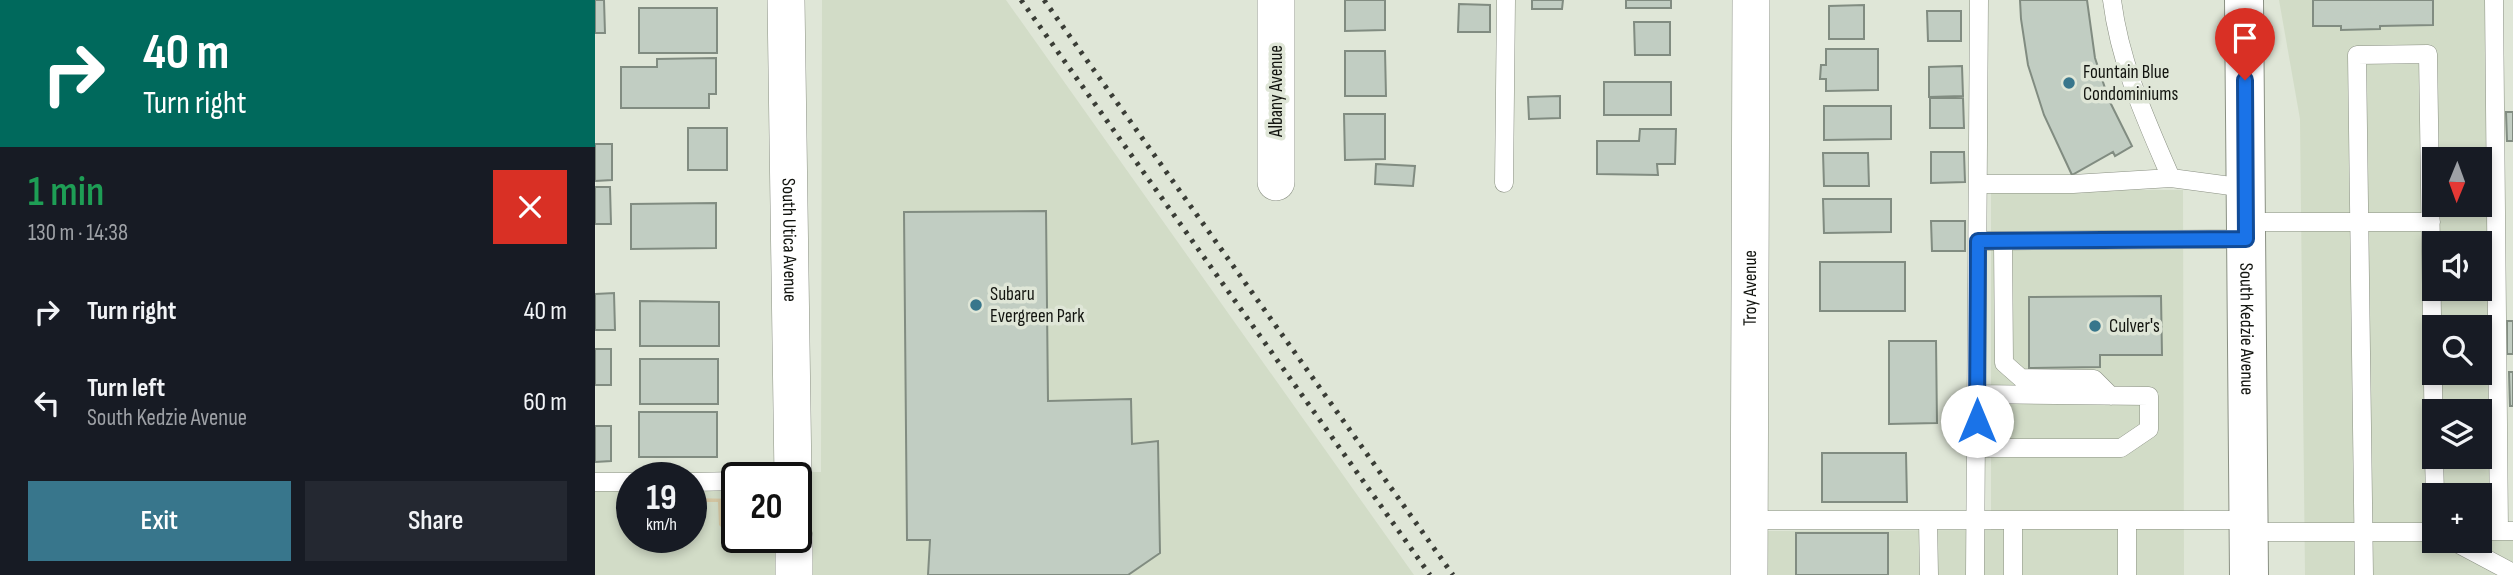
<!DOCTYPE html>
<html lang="en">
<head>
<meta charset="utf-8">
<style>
  :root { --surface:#171b24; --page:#242831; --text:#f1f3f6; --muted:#9ea1a6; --accent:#38768c }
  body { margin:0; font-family:"Sofia Sans Condensed",sans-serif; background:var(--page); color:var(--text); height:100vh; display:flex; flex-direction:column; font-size:26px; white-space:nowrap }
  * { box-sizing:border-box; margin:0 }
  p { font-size:23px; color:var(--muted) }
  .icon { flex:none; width:38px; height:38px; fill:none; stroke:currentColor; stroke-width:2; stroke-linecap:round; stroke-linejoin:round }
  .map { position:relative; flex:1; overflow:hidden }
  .drawer { display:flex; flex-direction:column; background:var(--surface); width:595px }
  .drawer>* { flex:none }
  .banner { background:#00695c; color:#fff; overflow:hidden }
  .needle { width:46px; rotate:181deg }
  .tools { position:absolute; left:1827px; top:147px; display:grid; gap:14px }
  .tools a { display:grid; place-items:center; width:70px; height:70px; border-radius:0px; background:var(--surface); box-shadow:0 4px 10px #0003; font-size:35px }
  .speed { position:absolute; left:21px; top:462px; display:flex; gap:14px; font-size:35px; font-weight:700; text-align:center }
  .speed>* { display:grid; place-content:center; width:91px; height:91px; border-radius:50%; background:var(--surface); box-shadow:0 4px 10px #0003; line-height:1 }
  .speed small { font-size:18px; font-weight:400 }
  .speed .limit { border:4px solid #111; border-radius:10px; background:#fff; color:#111 }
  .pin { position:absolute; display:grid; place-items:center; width:60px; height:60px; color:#fff; margin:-72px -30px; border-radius:50% 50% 50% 0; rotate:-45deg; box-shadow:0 0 7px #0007 }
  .pin .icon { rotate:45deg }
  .me { position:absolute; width:77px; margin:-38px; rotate:0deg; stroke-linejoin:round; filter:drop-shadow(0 0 5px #0008) }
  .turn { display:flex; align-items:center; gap:24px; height:147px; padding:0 28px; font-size:32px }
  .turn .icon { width:91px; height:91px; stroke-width:2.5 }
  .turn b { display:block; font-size:49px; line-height:60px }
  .round { display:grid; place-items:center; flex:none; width:74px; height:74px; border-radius:0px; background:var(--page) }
  .overview { display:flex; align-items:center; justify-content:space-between; height:119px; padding:0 28px }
  h1 { font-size:42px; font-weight:600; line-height:52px; color:#1e9e55 }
  .primary-button { display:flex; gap:14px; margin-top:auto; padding:14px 28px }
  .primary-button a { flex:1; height:80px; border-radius:0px; background:var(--accent); color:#fff; font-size:28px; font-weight:600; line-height:80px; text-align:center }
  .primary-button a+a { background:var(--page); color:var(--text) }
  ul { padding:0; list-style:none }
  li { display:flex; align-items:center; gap:21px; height:91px; padding:0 28px }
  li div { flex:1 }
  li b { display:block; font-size:26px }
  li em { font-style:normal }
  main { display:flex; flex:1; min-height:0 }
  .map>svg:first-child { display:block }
</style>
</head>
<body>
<main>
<section class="drawer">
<div class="banner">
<div class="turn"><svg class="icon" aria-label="right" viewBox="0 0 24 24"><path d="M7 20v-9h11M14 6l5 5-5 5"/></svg><div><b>40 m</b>Turn right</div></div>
</div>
<div class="overview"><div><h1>1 min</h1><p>130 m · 14:38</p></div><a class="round" style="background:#d93025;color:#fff"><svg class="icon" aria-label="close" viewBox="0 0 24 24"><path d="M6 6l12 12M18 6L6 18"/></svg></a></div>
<ul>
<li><svg class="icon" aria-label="right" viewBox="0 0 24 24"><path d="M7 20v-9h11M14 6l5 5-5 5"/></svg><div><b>Turn right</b></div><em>40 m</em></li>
<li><svg class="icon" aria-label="left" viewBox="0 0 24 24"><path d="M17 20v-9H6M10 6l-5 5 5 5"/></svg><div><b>Turn left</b><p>South Kedzie Avenue</p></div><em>60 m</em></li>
</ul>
<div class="primary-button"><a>Exit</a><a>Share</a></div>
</section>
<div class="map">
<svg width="1918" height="575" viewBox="0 0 1918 575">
  <rect width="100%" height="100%" fill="#dfe6d7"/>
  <path fill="#d2dcc7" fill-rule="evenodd" d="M 227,0 L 411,0 L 819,575 L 0,575 L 0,473 L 226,472 ZM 37,478 L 96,478 L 96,537 L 37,537 ZM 142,478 L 201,478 L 201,537 L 142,537 Z
    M 1684,0 L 1899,0 L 1904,531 L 1918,531 L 1918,575 L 1710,575 L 1705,119 ZM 1839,159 L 1885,159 L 1885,205 L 1839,205 ZM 1839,243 L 1885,243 L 1885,289 L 1839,289 ZM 1839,327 L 1885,327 L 1885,373 L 1839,373 ZM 1839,411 L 1885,411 L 1885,457 L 1839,457 ZM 1839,495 L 1885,495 L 1885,541 L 1839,541 Z
    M 1396,190 L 1588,190 L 1589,575 L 1160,575 L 1159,531 L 1396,530 Z"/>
  <path fill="#d6c8a4" d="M 96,498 L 142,499 L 142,527 L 126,527 L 124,525 L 123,502 L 96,502 Z"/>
  <path fill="#c1cdc2" stroke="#818c81" stroke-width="2" d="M 0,0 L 9,0 L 10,33 L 0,33 Z
    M 750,0 L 790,0 L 790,30 L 750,31 Z
    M 937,0 L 968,0 L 967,9 L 937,9 Z
    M 1031,0 L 1076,0 L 1076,8 L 1031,8 Z
    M 1425,0 L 1492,0 L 1500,58 L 1514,100 L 1537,146 L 1520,156 L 1518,152 L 1477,175 L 1449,115 L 1433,65 L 1426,19 Z
    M 1718,0 L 1838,0 L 1838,25 L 1785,26 L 1785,29 L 1746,30 L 1746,26 L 1718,26 Z
    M 864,4 L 895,5 L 895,32 L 863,32 Z
    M 1269,5 L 1269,39 L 1234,39 L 1234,6 Z
    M 44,8 L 122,8 L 122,53 L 44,53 Z
    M 1332,11 L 1366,11 L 1366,41 L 1333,41 Z
    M 1039,22 L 1075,22 L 1075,55 L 1040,55 Z
    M 1231,49 L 1283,49 L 1283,90 L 1231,91 L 1231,79 L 1225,79 L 1226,65 L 1231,65 Z
    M 750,51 L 790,51 L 791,96 L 750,96 Z
    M 121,58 L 121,94 L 114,94 L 114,108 L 26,108 L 26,67 L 62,67 L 62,59 Z
    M 1367,66 L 1368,96 L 1334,97 L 1334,67 Z
    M 1009,82 L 1076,82 L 1076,115 L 1009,115 Z
    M 965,96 L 965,118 L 934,119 L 933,97 Z
    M 1335,98 L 1368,98 L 1369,128 L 1335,128 Z
    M 1229,106 L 1296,106 L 1296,139 L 1229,140 Z
    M 1911,112 L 1918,112 L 1918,141 L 1912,141 Z
    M 749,114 L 790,114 L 790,159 L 750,160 Z
    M 93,128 L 132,128 L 132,170 L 93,170 Z
    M 1045,129 L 1081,129 L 1080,164 L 1062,164 L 1063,175 L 1002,174 L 1002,141 L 1044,141 Z
    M 0,144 L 17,144 L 17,180 L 0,181 Z
    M 1336,152 L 1369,152 L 1370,182 L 1336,183 Z
    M 1228,153 L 1273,153 L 1274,186 L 1229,186 Z
    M 781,164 L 820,166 L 818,186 L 780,184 Z
    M 0,187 L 15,187 L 16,224 L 0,224 Z
    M 1228,199 L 1296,199 L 1296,232 L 1229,233 Z
    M 121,203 L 121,248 L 36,249 L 36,204 Z
    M 451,211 L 453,401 L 536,399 L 537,444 L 563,441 L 565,553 L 533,575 L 333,575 L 335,540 L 312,540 L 309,212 Z
    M 1336,221 L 1370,221 L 1370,251 L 1337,251 Z
    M 1225,262 L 1310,262 L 1310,311 L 1225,311 Z
    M 19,293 L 20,330 L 0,330 L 0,294 Z
    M 1566,296 L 1567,355 L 1505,355 L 1505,367 L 1434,368 L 1434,297 Z
    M 45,301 L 124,302 L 124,346 L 45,346 Z
    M 1912,321 L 1918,321 L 1918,354 L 1912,354 Z
    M 1294,341 L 1341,341 L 1342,423 L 1294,424 Z
    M 0,349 L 16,349 L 16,385 L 0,385 Z
    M 45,359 L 123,359 L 123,404 L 45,404 Z
    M 1914,372 L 1918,372 L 1918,406 L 1915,406 Z
    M 44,412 L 122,412 L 122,457 L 44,457 Z
    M 0,426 L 16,426 L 16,461 L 0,462 Z
    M 1227,453 L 1311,453 L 1312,502 L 1227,502 Z
    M 1201,533 L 1293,533 L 1293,575 L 1201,575 Z"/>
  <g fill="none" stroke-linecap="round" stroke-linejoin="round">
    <g stroke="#8a9083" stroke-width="19">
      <path id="lane" d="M 1517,0 C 1525,64 1551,120 1576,178
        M 1899,0 L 1904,531
        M 909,183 L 911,0
        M 1383,184 L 1478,184 L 1576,178 L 1651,188
        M 1651,222 L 1836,222
        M 1383,241 L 1651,239
        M 1408,241 L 1409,363 L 1426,378 L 1499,379 L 1516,396
        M 1382,394 L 1554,396 L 1554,429 L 1526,448 L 1382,448
        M 1839,457 L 1840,495
        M 0,482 L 37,482
        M 96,482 L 142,481
        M 1153,520 L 1653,520
        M 1333,520 L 1334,575
        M 1418,521 L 1418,575
        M 1885,531 L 1918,531
        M 1654,532 L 1839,532
        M 1858,541 L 1918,573
        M 1380,575 L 1384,0
        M 1532,575 L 1532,520
        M 1769,575 L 1762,55 L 1833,54 L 1839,448"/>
    </g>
    <g stroke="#8a9083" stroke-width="38">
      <g id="street">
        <path id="s1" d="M 191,0 L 198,478"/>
        <path d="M 681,0 L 681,182"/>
        <path d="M 199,537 L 199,575"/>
        <path id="s2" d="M 1154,575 L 1156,0"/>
      </g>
    </g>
    <g stroke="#8a9083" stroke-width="40">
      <g id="secondary">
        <path id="s3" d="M 1649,0 L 1654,575"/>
      </g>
    </g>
    <use href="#lane" stroke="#fff" stroke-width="18"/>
    <use href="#street" stroke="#fff" stroke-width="37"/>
    <use href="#secondary" stroke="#fff" stroke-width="38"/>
    <path stroke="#3a3d36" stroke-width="5" stroke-dasharray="3.5 7" stroke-linecap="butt" d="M 426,0 L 835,575
      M 449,0 L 858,575"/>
  </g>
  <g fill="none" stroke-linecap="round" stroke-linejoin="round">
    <g stroke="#114b97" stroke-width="18">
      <path id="route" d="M 1382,421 L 1383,241 L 1651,239 L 1650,80"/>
    </g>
    <use href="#route" stroke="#1a73e8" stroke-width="12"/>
  </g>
  <g fill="#38768c" stroke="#dfe6d7" stroke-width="2.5">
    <circle cx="1474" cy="83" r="7"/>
    <circle cx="381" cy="305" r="7"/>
    <circle cx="1500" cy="326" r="7"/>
  </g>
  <g text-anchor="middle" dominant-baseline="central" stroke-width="7" stroke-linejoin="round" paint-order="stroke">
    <g font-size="19" fill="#12140f" stroke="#dfe6d7" text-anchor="start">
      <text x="1488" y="72">Fountain Blue<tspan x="1488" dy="22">Condominiums</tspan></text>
      <text x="395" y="294">Subaru<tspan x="395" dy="22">Evergreen Park</tspan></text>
      <text x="1514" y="326">Culver's</text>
    </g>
    <g font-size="19" fill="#12140f" stroke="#dfe6d7">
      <text transform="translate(681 91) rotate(-90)">Albany Avenue</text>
      <text stroke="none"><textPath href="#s1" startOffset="240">South Utica Avenue</textPath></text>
      <text stroke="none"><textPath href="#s2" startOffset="287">Troy Avenue</textPath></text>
      <text stroke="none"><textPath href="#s3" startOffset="329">South Kedzie Avenue</textPath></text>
    </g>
  </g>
</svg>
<div class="tools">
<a><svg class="needle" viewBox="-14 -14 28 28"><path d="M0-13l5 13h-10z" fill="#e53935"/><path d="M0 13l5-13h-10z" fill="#9ea1a6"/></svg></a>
<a><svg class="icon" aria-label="sound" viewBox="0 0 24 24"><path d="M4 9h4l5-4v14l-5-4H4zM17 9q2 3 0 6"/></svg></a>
<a><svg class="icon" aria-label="search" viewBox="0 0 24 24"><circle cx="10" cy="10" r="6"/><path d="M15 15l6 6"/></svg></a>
<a><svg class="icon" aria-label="layers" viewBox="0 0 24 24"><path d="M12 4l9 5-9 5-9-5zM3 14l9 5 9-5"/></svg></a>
<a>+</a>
</div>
<div class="speed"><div>19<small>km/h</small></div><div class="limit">20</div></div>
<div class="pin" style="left:1650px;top:80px;background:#d93025"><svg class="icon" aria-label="arrive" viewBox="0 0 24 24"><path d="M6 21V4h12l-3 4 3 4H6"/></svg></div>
<svg class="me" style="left:1382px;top:421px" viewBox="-20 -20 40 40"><circle r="19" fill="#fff"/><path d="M0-13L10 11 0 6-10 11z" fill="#1a73e8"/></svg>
</div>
</main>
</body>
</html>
